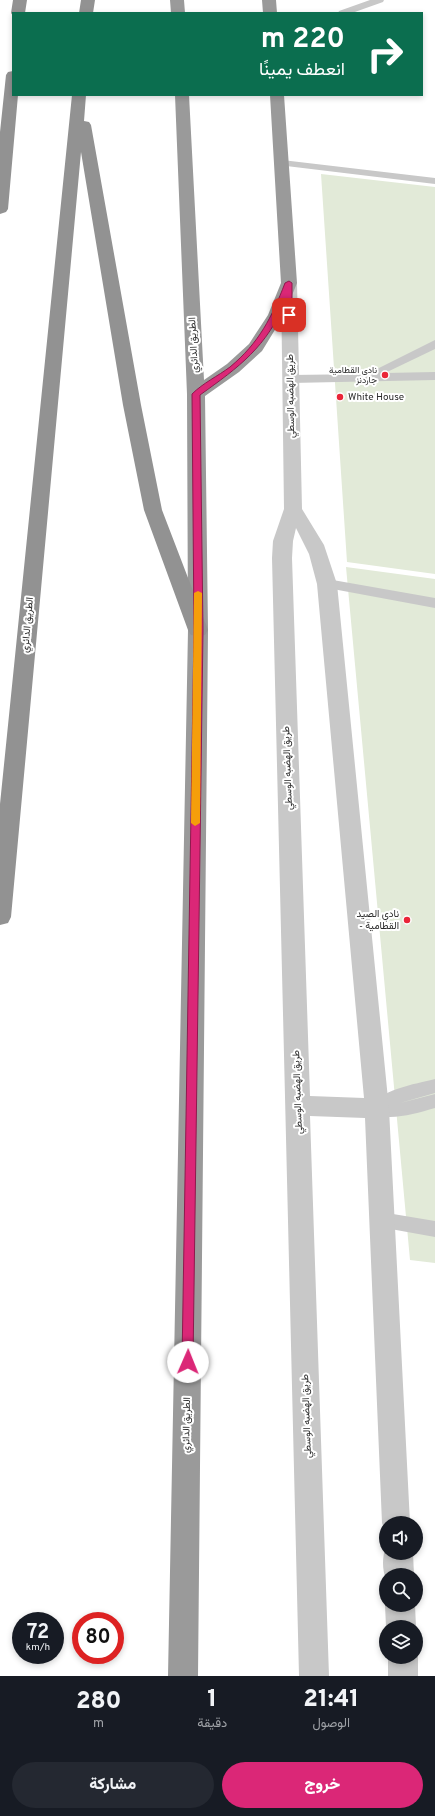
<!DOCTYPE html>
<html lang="ar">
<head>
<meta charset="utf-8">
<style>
  :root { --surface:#171b24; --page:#242831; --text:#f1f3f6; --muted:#9ea1a6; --accent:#db2777 }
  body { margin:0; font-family:Overpass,Vazirmatn,sans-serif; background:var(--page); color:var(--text); direction:rtl; height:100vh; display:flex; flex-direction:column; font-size:15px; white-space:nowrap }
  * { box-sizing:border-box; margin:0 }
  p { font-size:13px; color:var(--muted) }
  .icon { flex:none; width:22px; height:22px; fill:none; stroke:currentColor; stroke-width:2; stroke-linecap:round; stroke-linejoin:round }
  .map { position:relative; height:1676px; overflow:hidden; direction:ltr }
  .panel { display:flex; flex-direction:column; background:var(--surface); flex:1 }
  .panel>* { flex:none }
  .top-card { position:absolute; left:12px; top:12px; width:411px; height:84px; border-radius:0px; box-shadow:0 2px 6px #0003; direction:rtl; background:#0b6e4f; color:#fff; overflow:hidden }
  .controls { position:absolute; left:379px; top:1516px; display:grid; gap:8px }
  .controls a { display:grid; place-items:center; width:44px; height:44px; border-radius:50%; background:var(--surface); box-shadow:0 2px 6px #0003; font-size:20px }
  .speed { position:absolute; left:12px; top:1612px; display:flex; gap:8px; font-size:20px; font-weight:700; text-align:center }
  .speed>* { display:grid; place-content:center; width:52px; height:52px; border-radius:50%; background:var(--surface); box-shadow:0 2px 6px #0003; line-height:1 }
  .speed small { font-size:10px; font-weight:400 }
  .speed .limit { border:6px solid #d22; background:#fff; color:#111 }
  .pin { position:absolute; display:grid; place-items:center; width:34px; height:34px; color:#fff; margin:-17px; border-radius:8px; box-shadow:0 2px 6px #0006 }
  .me { position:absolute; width:44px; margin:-22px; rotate:1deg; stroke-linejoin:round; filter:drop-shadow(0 0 3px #0008) }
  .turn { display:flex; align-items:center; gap:14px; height:84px; padding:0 12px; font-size:18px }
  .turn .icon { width:52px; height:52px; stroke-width:2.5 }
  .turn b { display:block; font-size:28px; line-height:34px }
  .eta { display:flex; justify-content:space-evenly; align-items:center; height:68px; text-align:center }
  .eta b { font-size:24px; font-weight:800; line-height:28px }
  .action { display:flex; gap:8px; margin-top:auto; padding:8px 12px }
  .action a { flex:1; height:46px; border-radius:24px; background:var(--accent); color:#fff; font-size:16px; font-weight:800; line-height:46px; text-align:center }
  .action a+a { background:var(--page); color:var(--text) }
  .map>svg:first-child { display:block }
</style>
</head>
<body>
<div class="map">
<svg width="435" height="1676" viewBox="0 0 435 1676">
  <rect width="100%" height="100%" fill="#fff"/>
  <path fill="#e2ead8" d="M 321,174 L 435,187 L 435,574 L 347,562 Z
    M 346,567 L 435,579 L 435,1263 L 410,1260 Z"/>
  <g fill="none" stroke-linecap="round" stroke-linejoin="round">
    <path fill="#c8c8c8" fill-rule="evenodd" d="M 370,0 L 384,0 L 383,2 L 352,13 L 338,13 L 339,11 Z
      M 282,160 L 435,178 L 435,184 L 278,165 L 276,163 Z
      M 435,340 L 435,349 L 385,373 L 435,372 L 435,380 L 291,383 L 287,382 L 285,379 L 287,376 L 291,375 L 367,374 Z
      M 327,579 L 435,598 L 435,608 L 322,587 L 320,584 L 322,581 Z
      M 435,1079 L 435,1093 L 400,1103 L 435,1094 L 435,1108 C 414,1114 392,1121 371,1114 L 368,1109 C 378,1090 415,1084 435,1079 Z
      M 381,1212 L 435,1221 L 435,1237 L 374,1226 L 372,1220 L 374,1214 Z"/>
    <path fill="#c8c8c8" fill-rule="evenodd" d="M 289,278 L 295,280 L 297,283 L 302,509 L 324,545 L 337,584 L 389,1109 L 410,1523 L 386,1523 L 386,1533 L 382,1523 L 365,1118 L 310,1116 L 329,1676 L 299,1676 L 272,558 L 273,541 L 284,509 L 281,283 L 283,280 ZM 296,528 L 309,554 L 317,584 L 364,1098 L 310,1096 L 292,558 L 293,541 Z
      M 386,1547 L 386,1553 L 413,1553 L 414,1575 L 386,1575 L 386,1579 C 382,1570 382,1556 386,1547 Z
      M 386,1603 L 386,1605 L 415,1605 L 416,1627 L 386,1627 L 385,1605 Z
      M 416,1652 L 418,1657 L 418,1676 L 388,1676 L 388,1657 L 416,1657 Z"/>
    <path fill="#9a9a9a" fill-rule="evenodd" d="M 170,0 L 184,0 L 185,13 L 171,13 Z
      M 262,0 L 276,0 L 277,13 L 263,13 Z
      M 175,95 L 189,95 L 204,380 L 227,364 L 249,344 L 268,315 L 281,283 L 270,95 L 284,95 L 297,283 L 284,315 L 262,351 L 239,372 L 205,396 L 208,630 L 198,1676 L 168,1676 L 188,630 L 187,394 Z"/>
    <path fill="#929292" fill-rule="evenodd" d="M 13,0 L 27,0 L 25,13 L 13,13 L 13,16 L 11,13 Z
      M 81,0 L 95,0 L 93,13 L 79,13 Z
      M 13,71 L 13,95 L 18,95 L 8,209 L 6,212 L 0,214 L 0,132 L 6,75 L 8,72 Z
      M 72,95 L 86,95 L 84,121 L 89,122 L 91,125 L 141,405 L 162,510 L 208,630 L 205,635 L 198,636 L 191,635 L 188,630 L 144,510 L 123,405 L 81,152 L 11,917 L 8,923 L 0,925 L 0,804 Z"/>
  </g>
  <path fill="#db2777" stroke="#8e194d" d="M 289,281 L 292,283 L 292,316 L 286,315 L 286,300 C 267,347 239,367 200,395 L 203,630 L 193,1362 L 192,1366 L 188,1367 L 184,1366 L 182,1362 L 194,630 L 192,394 C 203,383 218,376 230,367 C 259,343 272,317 285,283 Z"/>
  <path fill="#f59e0b" d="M 198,591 L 202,593 L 200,823 L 195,826 L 191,823 L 194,593 Z"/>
  <g fill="#ea2538" stroke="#fff" stroke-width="1.5">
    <circle cx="385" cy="375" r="4"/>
    <circle cx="340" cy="397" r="4"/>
    <circle cx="407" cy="920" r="4"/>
  </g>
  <g text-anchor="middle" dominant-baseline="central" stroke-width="4" stroke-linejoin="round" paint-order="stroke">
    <g font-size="9" fill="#2b2b2b" stroke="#fff" text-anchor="end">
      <text x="377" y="370">نادى القطامية<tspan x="377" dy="10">جاردنز</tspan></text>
    </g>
    <g font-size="10" fill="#2b2b2b" stroke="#fff">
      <text transform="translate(194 345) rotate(-93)">الطريق الدائري</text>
      <text transform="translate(291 396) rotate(-91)">طريق الهضبه الوسطي</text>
      <text transform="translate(28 625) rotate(-85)">الطريق الدائري</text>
      <text transform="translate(288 768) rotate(-92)">طريق الهضبه الوسطي</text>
      <text transform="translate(298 1092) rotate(-92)">طريق الهضبه الوسطي</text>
      <text transform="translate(307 1416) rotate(-92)">طريق الهضبه الوسطي</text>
      <text transform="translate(187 1425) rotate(-89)">الطريق الدائري</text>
    </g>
    <g font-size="10" fill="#2b2b2b" stroke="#fff" text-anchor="start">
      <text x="348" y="397">White House</text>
      <text x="399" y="914" text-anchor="end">نادي الصيد<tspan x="399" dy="12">- القطامية</tspan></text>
    </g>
  </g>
</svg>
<div class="controls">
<a><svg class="icon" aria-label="sound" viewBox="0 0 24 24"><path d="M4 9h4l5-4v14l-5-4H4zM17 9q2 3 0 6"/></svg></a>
<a><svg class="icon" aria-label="search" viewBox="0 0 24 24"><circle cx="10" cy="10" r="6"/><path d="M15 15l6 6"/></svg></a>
<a><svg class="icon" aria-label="layers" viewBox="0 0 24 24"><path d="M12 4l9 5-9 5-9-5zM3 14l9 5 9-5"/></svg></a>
</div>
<div class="speed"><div>72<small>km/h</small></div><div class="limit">80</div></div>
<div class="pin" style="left:289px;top:315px;background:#d93025"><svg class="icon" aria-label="arrive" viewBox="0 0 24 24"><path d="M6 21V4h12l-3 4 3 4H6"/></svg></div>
<svg class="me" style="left:188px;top:1362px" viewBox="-20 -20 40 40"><circle r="19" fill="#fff"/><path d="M0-13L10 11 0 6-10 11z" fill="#db2777"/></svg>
<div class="top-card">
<div class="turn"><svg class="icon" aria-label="right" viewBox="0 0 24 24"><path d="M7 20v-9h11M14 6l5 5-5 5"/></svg><div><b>220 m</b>انعطف يمينًا</div></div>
</div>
</div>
<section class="panel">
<div class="eta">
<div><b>21:41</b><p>الوصول</p></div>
<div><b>1</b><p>دقيقة</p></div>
<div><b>280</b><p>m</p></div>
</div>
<div class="action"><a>خروج</a><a>مشاركة</a></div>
</section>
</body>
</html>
